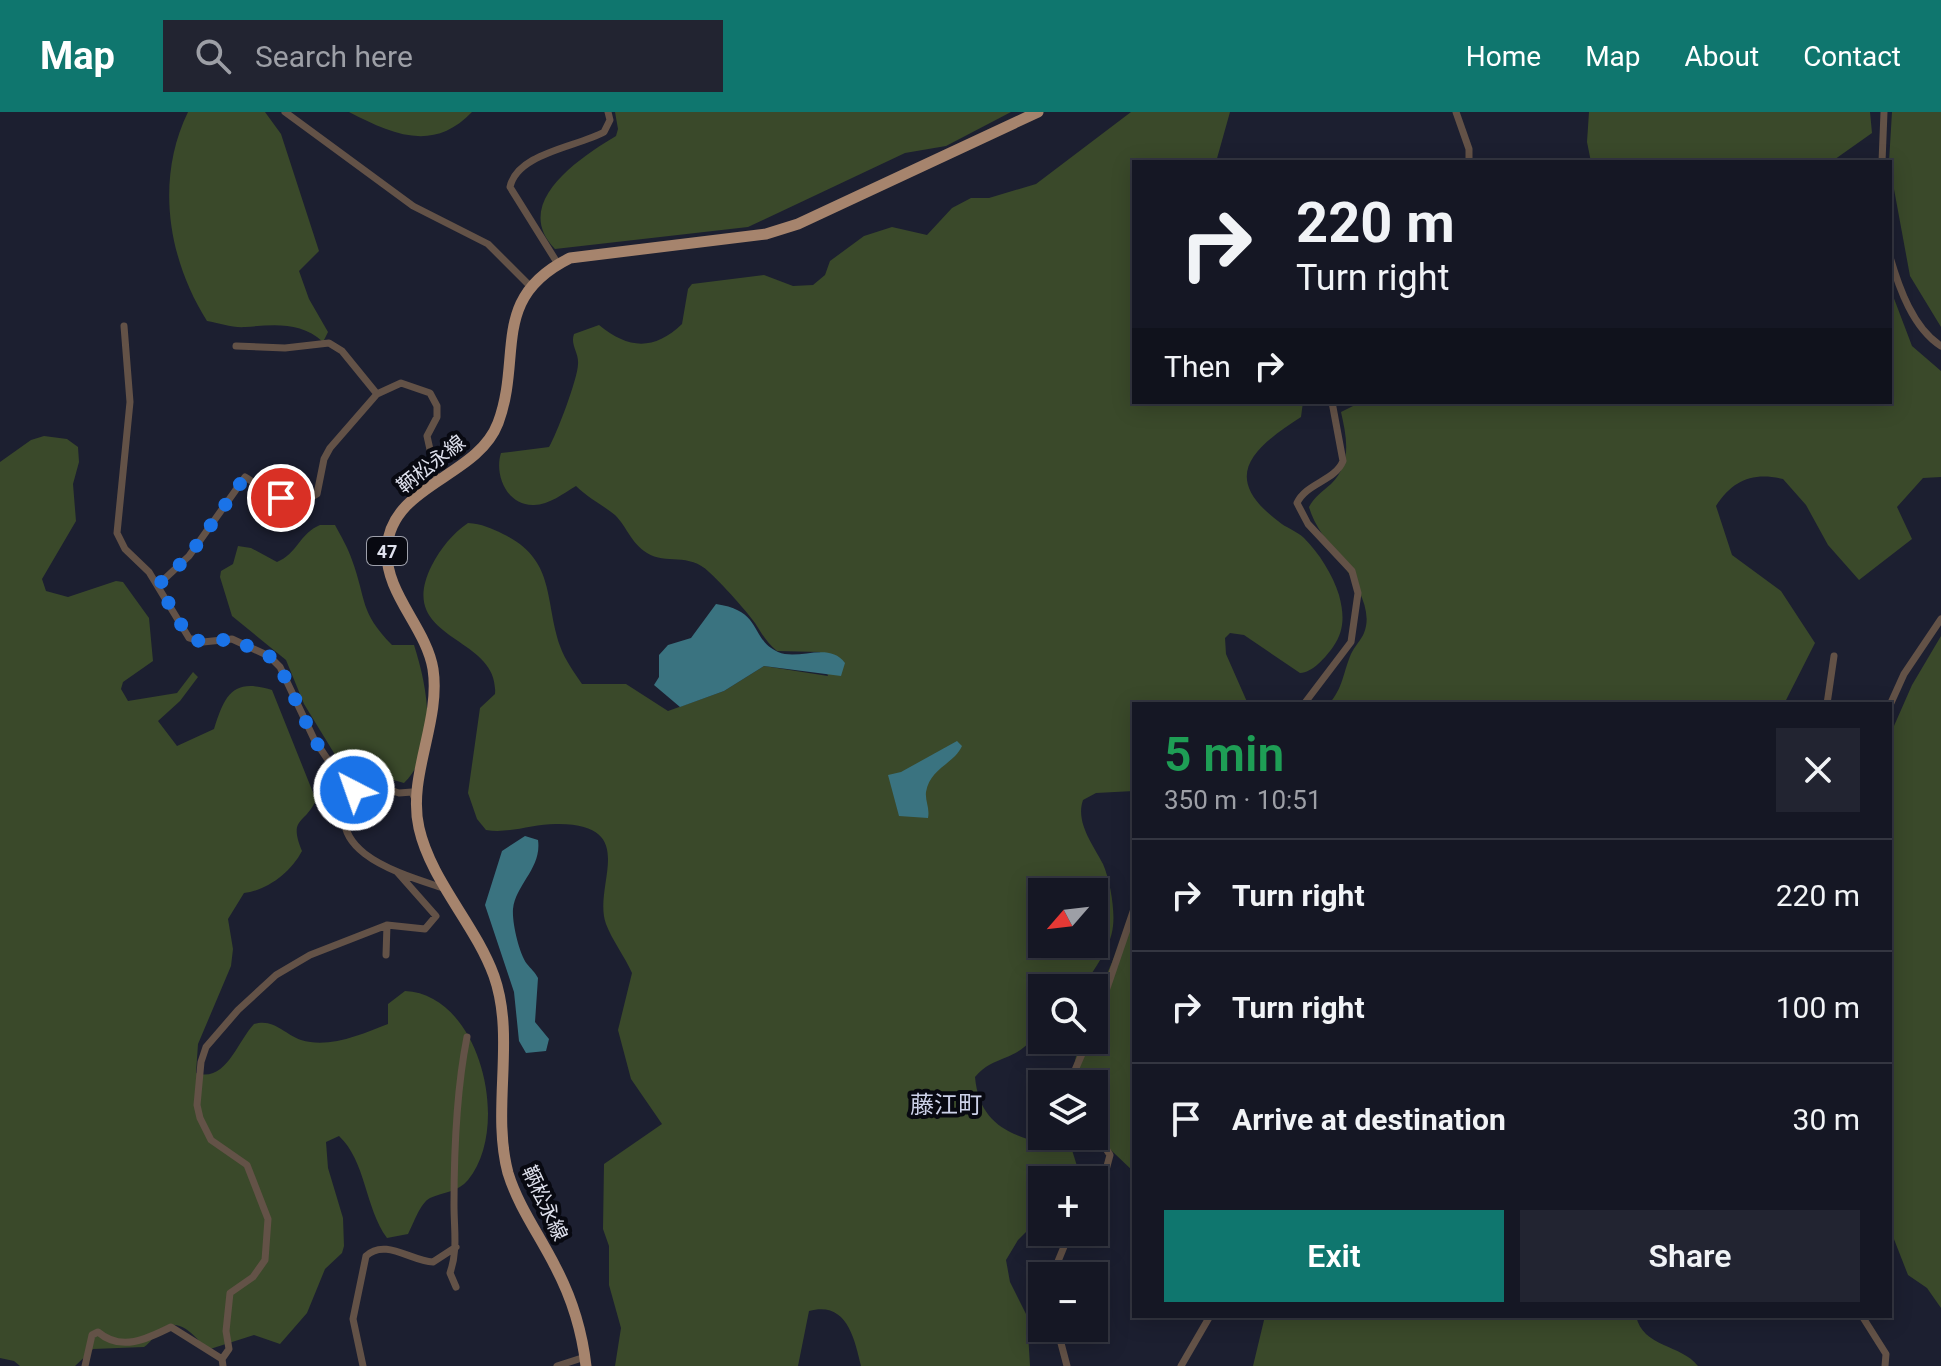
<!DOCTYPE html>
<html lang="en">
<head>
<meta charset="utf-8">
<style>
  :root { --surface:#151724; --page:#222431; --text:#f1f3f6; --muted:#9d9fa6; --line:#343641; --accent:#0f766e }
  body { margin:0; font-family:Roboto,"Noto Sans JP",sans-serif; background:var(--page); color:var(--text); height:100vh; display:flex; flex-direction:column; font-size:30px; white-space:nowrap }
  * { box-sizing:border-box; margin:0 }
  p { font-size:26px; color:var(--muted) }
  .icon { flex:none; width:44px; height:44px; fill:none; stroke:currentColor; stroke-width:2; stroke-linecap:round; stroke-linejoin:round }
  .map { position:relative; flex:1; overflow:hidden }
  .drawer { position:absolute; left:1132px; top:590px; width:760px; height:616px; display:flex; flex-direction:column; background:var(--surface); border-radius:0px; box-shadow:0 4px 20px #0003,0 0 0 2px var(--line) }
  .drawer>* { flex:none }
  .top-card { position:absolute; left:1132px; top:48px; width:760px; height:244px; border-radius:0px; box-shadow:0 4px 20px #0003,0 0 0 2px var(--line); background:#151724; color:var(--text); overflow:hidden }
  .needle { width:52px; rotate:242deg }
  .fabs { position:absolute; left:1028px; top:766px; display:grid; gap:16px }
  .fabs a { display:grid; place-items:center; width:80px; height:80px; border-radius:0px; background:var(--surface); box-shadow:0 4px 20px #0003,0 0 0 2px var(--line); font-size:40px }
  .pin { position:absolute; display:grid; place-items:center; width:68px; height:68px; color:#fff; margin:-34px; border:4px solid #fff; border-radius:50%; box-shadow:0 2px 8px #0007 }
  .me { position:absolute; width:88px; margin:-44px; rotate:319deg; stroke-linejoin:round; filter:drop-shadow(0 0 6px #0008) }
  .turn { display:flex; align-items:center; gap:28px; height:168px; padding:0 32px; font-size:36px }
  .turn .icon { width:104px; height:104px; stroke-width:2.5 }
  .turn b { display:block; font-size:56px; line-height:68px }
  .then { display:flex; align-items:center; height:76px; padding:0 32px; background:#0003; gap:16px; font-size:30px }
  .round { display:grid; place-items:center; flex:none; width:84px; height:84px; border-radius:0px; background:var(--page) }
  .summary { display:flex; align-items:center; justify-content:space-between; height:136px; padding:0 32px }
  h1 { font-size:48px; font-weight:600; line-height:60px; color:#1e9e55 }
  .button { display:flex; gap:16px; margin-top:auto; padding:16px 32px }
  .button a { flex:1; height:92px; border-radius:0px; background:var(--accent); color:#fff; font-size:32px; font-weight:600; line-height:92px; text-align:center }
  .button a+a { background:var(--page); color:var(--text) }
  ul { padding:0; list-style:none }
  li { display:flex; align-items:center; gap:24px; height:112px; padding:0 32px; border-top:2px solid var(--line) }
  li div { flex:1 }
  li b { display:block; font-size:30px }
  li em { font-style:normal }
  header { display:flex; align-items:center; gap:48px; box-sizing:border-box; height:112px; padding:0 40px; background:var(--accent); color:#fff }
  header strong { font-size:38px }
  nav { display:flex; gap:44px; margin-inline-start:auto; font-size:28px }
  .search { width:560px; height:72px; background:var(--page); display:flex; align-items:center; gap:20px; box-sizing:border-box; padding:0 28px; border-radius:0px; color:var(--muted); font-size:30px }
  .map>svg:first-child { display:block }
</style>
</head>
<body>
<header>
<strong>Map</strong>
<div class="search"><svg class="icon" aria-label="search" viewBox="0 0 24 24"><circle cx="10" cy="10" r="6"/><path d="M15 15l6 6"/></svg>Search here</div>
<nav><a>Home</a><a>Map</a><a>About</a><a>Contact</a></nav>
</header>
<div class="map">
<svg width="1941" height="1254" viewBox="0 0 1941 1254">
  <rect width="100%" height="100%" fill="#1c1f30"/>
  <path fill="#3a492a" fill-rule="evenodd" d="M 188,0 L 265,0 L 281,22 L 319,139 L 299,159 L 309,187 L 328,220 L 323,230 C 300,209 273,213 245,215 C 233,216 219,211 207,209 C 168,147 155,68 188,0 Z
    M 349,0 L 472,0 C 433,41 392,22 349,0 Z
    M 615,0 L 1011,0 L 946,34 L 905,41 L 748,115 L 555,137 C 510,91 581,45 616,24 L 618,17 Z
    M 1131,0 L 1230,0 L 1216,50 L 1134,50 L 1134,290 L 1303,290 L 1301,305 C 1255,335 1218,364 1278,409 C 1286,416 1297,419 1304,426 C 1319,441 1333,463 1339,483 C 1344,502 1345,518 1333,535 C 1326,545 1312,561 1300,561 L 1244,523 L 1230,521 L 1225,526 L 1226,542 L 1248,592 L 1134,592 L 1134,679 L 1096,681 L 1083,688 C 1075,711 1094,734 1103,752 C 1110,768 1115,797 1113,814 C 1111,836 1093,858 1083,876 L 1042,876 C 1042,907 1040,932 1007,945 C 993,951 985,953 975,965 C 980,1022 1025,1027 1072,1038 L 1077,1054 L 1072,1068 L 1042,1068 L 1042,1104 L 1018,1128 L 1006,1148 L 1010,1170 L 1027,1204 L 1030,1254 L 861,1254 C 854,1224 846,1189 809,1199 L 798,1254 L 615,1254 L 621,1216 L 609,1173 L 609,1134 L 603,1117 L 604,1052 L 662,1012 L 631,967 L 618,918 L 632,861 C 625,845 612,828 606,812 C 592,774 641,713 559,712 C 534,711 511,722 486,718 L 477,707 L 468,681 L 480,596 L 495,582 C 500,522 393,530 432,453 C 441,436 452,422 468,411 C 482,412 491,416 503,422 C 556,448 544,487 560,534 C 565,548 574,560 582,572 L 626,572 L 668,599 L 724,579 L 764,554 L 828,564 L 820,540 L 777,539 C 766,530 762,522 755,511 C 744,496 723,473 709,460 C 689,440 666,453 647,441 C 631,431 627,415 615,403 C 604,394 588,386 576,374 C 564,381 549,393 534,393 C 507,394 494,363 501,341 L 549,335 C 556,324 578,266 578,252 C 579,241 570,233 574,222 L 599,213 C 628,237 654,239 682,212 L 688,177 L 692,172 L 764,163 L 793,174 L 813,173 L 825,163 L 830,149 L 864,124 L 892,115 L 927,123 L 952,96 L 971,86 L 989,86 L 1036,72 ZM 1042,780 L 1094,780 L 1094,832 L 1042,832 Z
    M 1589,0 L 1870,0 L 1872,21 L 1831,50 L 1591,50 L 1587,30 Z
    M 1892,0 L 1941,0 L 1941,215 L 1910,164 L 1889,50 Z
    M 1890,176 L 1912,234 L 1941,259 L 1941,365 L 1923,366 L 1897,395 L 1912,427 L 1859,468 L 1828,433 L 1806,393 L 1783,367 C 1753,360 1733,368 1716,394 L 1732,443 L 1781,479 L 1815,531 L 1784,592 L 1329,592 C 1343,576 1343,561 1351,542 C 1354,535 1361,528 1364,521 C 1380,481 1319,433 1309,395 C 1314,385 1323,379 1331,372 C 1352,351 1347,327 1341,300 L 1361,290 L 1890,290 Z
    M 44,324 L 67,327 L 78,335 L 79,350 L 73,372 L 76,409 L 42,467 L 46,479 L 68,485 L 116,469 L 123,470 L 149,506 L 153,549 L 123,570 L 121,577 L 128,589 L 177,581 L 193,560 L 198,565 L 180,589 L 158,609 L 177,634 L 214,617 C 225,582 233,566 272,578 L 316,688 C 305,713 288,705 302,739 C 291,760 268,778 244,781 L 228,807 L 233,837 L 231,854 L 198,932 L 196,961 C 226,971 237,930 254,912 C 274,906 284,922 301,928 C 329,937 362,922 388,912 L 388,892 L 405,879 C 480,882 512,1015 468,1068 C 458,1080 444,1080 430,1086 C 420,1091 413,1113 408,1122 L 387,1126 C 365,1096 366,1049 339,1024 L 326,1030 L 328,1056 L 343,1106 L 344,1134 L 342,1141 L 325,1157 L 307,1201 L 280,1232 L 254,1223 L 207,1238 C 195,1224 177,1201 158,1220 C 153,1225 151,1230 144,1235 L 93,1237 L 75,1254 L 20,1254 L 14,1249 L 0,1246 L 0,350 L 31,328 Z
    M 320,413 L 335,413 C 341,424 348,436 352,448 C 367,489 359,499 392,533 L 414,533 C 428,577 439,636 404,671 L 355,657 L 337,646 L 304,592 L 286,548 L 232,504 L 220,465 L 221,459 L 233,452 L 238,434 L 251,436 L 277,450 C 297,442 300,421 320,413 Z
    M 1941,524 L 1941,1196 L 1927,1176 L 1908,1163 L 1890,1117 L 1890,623 L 1912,573 Z
    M 1134,799 L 1134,1060 L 1094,1022 L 1094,972 L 1075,972 L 1073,957 L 1080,928 L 1094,928 L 1094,892 Z
    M 1265,1204 L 1636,1204 C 1643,1236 1681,1232 1698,1254 L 1253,1254 Z"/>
  <path fill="#3a7380" d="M 716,492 C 764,499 749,527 778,540 C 799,549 829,529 845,551 L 841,564 L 764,554 L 724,579 L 680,595 L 654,573 L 659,565 L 659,543 L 668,533 L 691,526 Z
    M 957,629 L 962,634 C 954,652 930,656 926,680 C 925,689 930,696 928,706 L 899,704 L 888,663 L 901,660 Z
    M 525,724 L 538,728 C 542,756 516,772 513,797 C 512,811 519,841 527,852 C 531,857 535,860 538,866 L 535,910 L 549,927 L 546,939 L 526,941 L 519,929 L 514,880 L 485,793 L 502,739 Z"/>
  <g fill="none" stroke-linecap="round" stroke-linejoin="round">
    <path stroke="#635247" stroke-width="7" d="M 285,0 L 413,94 L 488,132 L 530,174
      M 1456,0 L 1469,37 L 1469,50
      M 1882,50 L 1884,0
      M 1890,145 C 1899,176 1913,216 1941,234
      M 558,152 L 510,75 C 517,41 577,35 604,20 L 610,8 L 608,0
      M 124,214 L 130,290 L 117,421 L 125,437 L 149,460 L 189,526 L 203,530 L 232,527 L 269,544 L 280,555 L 314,627 L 340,666 L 354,678
      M 236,234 L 285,236 L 329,231 L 342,239 L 377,282
      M 158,473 L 189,444 L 245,365 C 267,379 293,399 317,382 L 324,347 L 330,336 L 377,282 L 401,271 L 430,281 L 437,294 L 437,305 L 427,324 L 437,369
      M 1304,592 L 1351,530 L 1358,481 L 1352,459 L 1308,412 L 1297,391 C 1306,371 1335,369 1343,349 L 1332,290
      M 1827,592 L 1834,544
      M 1890,593 L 1904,562 L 1941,507
      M 415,687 L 412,680 L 399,681 L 368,671 L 354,678 C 315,740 405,763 446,777
      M 386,843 L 387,813
      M 1094,914 L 1134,797
      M 1069,972 L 1088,928
      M 1094,1018 L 1110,1043 L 1103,1069 L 1094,1083
      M 1052,1164 L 1070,1120
      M 456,1175 L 450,1161 C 458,1138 454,1118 454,1093 C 454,1037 456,980 467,925
      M 1862,1204 L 1886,1242 L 1885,1254
      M 1057,1216 L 1067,1254
      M 222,1247 L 229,1237 L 226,1219 L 230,1181 L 253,1165 L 265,1148 L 268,1107 L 247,1053 L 211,1028 L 200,1006 L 197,993 L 201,950 L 206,935 L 238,898 L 276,863 L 310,843 L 387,813 L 425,817 L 436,804 L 398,761
      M 85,1254 L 92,1223 L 98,1220 C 121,1240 147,1227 171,1215 L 222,1247 L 223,1254
      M 363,1254 L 353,1207 L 366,1144 C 385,1126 411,1149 433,1150 L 456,1135
      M 557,1254 L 585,1245
      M 1181,1254 L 1210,1204"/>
    <path stroke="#a6846d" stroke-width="11" d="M 586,1254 C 582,1219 572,1186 555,1154 C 540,1124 518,1094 508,1061 C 491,997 516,926 494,864 C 475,812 431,769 419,716 C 407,664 441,610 433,557 C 426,515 384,481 387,436 C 391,372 477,366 498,311 C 523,244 489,186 570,146 L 766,122 L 798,112 L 1038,0"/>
  </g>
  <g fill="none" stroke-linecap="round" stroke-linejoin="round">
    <path stroke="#1a73e8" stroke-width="14" stroke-dasharray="0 25.2" d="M 281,386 L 245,365 L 189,444 L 158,473 L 189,526 L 203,530 L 232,527 L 269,544 L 280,555 L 314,627 L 340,666 L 354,678"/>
  </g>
  <g text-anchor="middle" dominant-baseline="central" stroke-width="8" stroke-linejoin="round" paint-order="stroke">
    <rect fill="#080911" stroke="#9ea0ab" stroke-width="2" x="367" y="425" width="40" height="28" rx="6"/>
    <g font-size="18" font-weight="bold" fill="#dfe1ed">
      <text x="387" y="439">47</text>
    </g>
    <g font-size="20" fill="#dfe1ed" stroke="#080911">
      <text transform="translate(431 352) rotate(-38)">鞆松永線</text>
      <text transform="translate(545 1091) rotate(65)">鞆松永線</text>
    </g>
    <g font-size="24" fill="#cdd2e9" stroke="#080911">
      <text x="946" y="993">藤江町</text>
    </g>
  </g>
</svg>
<div class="fabs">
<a><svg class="needle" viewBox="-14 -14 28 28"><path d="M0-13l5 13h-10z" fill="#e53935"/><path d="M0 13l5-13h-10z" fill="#9d9fa6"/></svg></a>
<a><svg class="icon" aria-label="search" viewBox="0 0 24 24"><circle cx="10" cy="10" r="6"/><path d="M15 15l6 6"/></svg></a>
<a><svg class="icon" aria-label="layers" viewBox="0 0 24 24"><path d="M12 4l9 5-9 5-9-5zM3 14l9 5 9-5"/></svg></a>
<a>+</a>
<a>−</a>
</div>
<div class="pin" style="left:281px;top:386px;background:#d93025"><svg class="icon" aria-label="arrive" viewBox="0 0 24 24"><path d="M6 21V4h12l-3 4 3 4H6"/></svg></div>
<svg class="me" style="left:354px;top:678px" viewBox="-20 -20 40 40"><circle r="17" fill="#1a73e8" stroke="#fff" stroke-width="3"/><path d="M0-11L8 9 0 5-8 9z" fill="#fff"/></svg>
<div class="top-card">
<div class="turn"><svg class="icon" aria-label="right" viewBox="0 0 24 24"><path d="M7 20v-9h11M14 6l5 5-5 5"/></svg><div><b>220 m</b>Turn right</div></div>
<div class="then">Then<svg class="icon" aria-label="right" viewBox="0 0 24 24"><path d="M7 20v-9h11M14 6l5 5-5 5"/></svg></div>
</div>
<section class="drawer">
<div class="summary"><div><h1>5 min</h1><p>350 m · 10:51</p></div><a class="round"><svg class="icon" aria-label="close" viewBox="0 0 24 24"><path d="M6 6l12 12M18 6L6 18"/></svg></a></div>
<ul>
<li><svg class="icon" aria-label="right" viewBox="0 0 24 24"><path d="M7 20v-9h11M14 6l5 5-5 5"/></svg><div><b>Turn right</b></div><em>220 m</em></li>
<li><svg class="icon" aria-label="right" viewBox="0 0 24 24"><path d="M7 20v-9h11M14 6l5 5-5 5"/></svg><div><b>Turn right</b></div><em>100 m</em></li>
<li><svg class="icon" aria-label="arrive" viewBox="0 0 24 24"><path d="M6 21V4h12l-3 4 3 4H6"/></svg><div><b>Arrive at destination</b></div><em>30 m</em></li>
</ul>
<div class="button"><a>Exit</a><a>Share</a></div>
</section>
</div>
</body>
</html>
